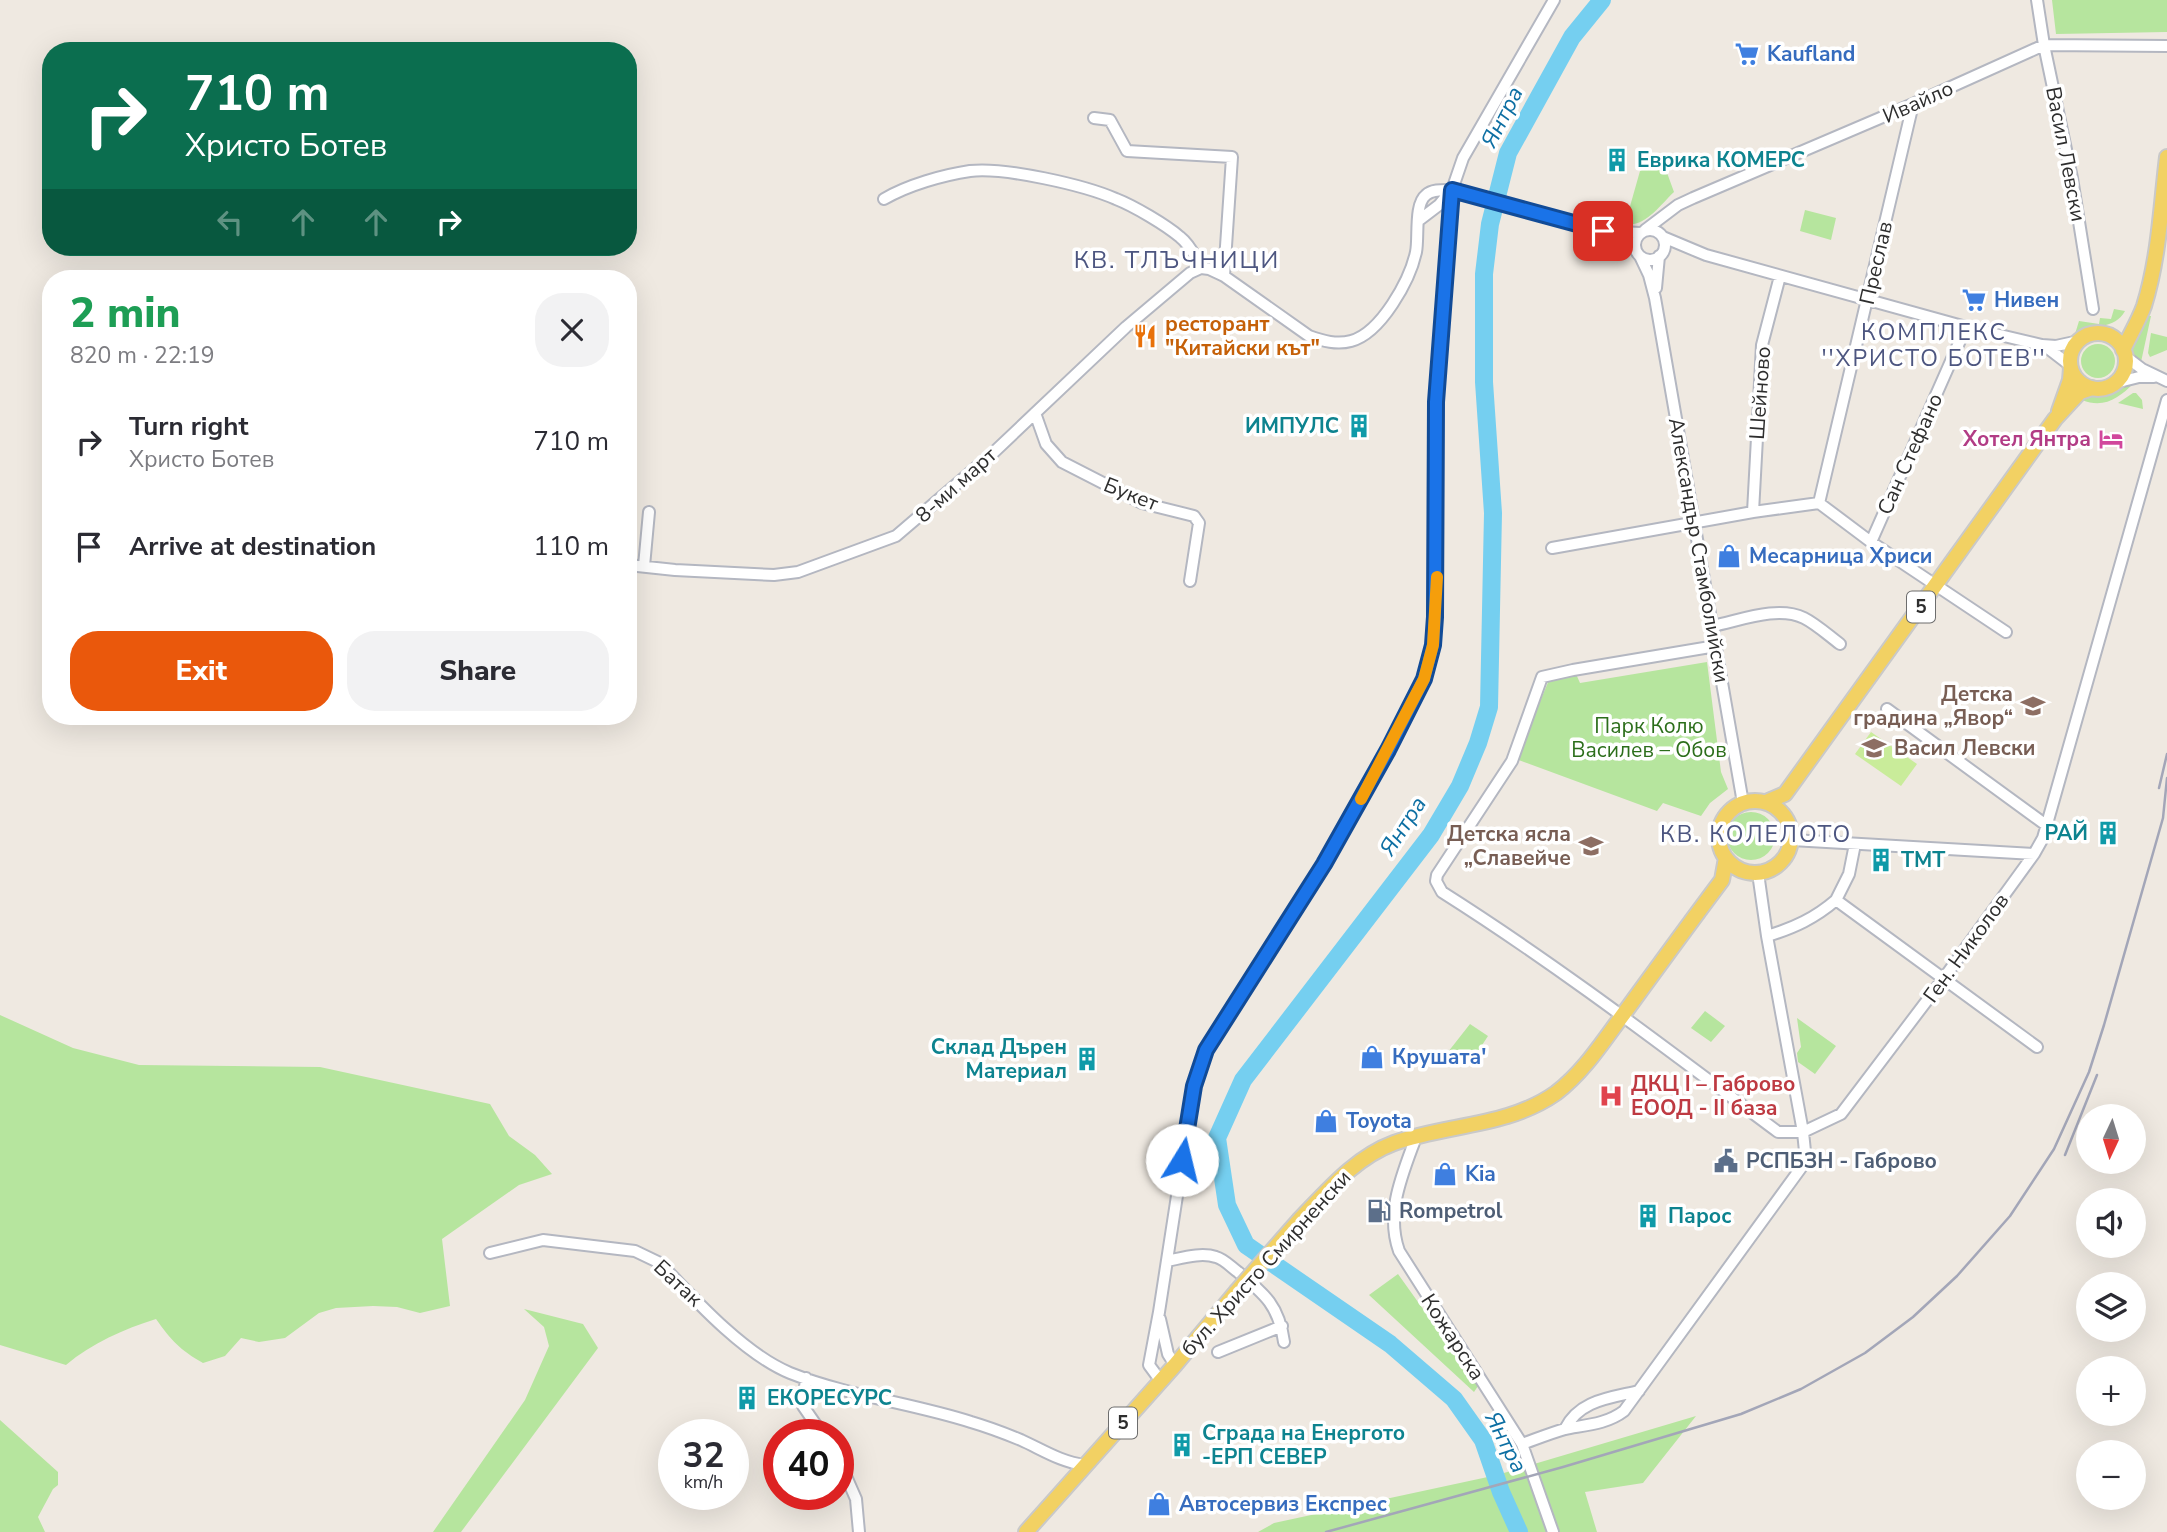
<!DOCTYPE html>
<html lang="en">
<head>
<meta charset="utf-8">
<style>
  :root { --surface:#fff; --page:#f2f2f3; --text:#2b2b33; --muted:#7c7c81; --accent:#ea580c }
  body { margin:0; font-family:"Nunito Sans",sans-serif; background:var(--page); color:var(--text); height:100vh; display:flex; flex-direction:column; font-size:26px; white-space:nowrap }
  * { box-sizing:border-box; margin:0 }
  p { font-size:23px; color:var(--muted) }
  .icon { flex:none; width:38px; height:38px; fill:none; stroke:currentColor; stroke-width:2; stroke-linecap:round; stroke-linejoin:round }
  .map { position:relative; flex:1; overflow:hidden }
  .drawer { position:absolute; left:42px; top:270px; width:595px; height:455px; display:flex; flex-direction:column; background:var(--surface); border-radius:28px; box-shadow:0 7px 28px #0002 }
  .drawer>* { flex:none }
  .top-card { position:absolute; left:42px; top:42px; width:595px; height:214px; border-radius:28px; box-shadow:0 7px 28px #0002; background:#0b6e4f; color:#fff; overflow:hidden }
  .needle { width:46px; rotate:184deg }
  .buttons { position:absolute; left:2076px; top:1104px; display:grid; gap:14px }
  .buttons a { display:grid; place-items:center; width:70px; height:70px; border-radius:50%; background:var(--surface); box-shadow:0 7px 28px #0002; font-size:35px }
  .speed { position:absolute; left:658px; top:1419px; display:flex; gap:14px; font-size:35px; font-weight:700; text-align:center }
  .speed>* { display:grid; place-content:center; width:91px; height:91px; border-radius:50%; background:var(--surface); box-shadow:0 7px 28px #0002; line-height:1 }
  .speed small { font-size:18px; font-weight:400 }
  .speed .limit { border:10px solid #d22; background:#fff; color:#111 }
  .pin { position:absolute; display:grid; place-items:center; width:60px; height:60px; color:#fff; margin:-30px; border-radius:14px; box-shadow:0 4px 10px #0006 }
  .me { position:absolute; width:77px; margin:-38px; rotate:9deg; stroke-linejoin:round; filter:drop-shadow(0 0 5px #0008) }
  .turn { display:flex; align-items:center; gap:24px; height:147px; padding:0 28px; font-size:32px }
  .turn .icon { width:91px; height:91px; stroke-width:2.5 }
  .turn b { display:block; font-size:49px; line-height:60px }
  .lanes { display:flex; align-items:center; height:66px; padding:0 28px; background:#0003; justify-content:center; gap:35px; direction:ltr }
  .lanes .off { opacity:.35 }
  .round { display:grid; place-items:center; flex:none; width:74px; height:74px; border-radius:28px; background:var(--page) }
  .summary { display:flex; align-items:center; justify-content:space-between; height:119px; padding:0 28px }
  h1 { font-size:42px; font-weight:800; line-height:52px; color:#1e9e55 }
  .primary-button { display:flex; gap:14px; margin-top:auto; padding:14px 28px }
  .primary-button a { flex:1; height:80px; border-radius:28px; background:var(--accent); color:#fff; font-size:28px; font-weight:800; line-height:80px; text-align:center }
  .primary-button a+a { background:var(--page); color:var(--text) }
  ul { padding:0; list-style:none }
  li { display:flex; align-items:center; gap:21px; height:105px; padding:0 28px }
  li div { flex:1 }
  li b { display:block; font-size:26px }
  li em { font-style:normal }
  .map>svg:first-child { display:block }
</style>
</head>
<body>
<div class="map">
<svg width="2167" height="1532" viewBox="0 0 2167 1532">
  <rect width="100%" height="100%" fill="#efe9e1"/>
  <path fill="#b6e59e" d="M 2052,0 L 2167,0 L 2167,32 L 2056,34 Z
    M 1662,159 L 1674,192 C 1660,205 1645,228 1625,224 L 1640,171 Z
    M 1805,210 L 1836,218 L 1831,240 L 1800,231 Z
    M 2114,309 L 2125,311 C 2115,330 2092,324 2075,334 L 2079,321 L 2099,324 L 2100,318 L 2111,319 Z
    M 2148,316 L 2151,316 L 2141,362 L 2134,357 L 2131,345 Z
    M 2151,333 L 2167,337 L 2167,350 L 2150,357 L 2148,353 Z
    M2081 361a17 17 0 1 1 34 0a17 17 0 1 1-34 0Z
    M 2134,383 C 2119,398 2104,409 2082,400 C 2091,394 2102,397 2112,392 C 2121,389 2124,384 2134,383 Z
    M 2133,393 L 2136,393 L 2142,400 L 2143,409 L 2118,403 Z
    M 1707,662 L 1721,772 L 1728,789 L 1710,803 L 1701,816 L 1663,803 L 1657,811 L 1516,759 L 1549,680 L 1576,674 L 1580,683 Z
    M1727 836a24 24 0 1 1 48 0a24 24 0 1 1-48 0Z
    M 1705,1011 L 1725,1026 L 1711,1042 L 1691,1028 Z
    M 0,1015 L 73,1048 L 139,1065 L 320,1067 L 490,1104 L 509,1136 L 535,1155 L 552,1174 L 519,1185 L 442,1239 L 450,1306 L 420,1313 L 397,1307 L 373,1306 L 336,1308 L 319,1313 L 285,1338 L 259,1342 L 241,1338 L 225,1356 L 203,1363 C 180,1350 171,1340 156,1319 C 124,1329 92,1343 66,1365 L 0,1345 Z
    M 1797,1018 L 1836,1046 L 1815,1074 L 1798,1062 L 1797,1053 L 1801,1047 Z
    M 1470,1024 L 1488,1036 L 1469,1065 L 1448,1052 Z
    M 1398,1274 L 1478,1386 L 1474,1392 L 1369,1295 Z
    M 524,1309 L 583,1324 L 598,1348 L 461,1532 L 433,1532 L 525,1400 L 549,1346 L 544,1327 Z
    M 1696,1416 L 1643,1483 L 1585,1492 L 1597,1532 L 1258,1532 L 1274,1523 L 1497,1475 Z
    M 0,1420 L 58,1472 L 58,1485 L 53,1489 L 38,1517 L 45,1532 L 0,1532 Z"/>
  <path fill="#c9ec9a" d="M 1871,732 L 1917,764 L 1901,786 L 1855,754 Z"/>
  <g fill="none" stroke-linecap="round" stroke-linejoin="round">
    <path stroke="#75cff0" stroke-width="18" d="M 1519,1532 L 1501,1492 L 1483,1440 L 1454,1399 L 1390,1344 L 1246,1245 L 1227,1205 L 1217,1138 L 1243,1080 L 1431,835 L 1460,786 L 1478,743 L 1489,707 L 1493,513 L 1484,382 L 1484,274 L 1490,224 L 1508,153 L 1572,37 L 1602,0"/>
    <g stroke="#b4b7c1" stroke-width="14">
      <path id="minor" d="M 2037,0 L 2044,45 L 2072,178 L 2093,309
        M 1094,118 L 1110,120 L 1127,151 L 1232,157 L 1224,276
        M 884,199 C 908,185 943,175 970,171 C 1005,167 1084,185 1116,199 C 1134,206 1166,225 1180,237 C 1190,245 1196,257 1201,268
        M 1418,221 L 1439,205 L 1451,190
        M1635 245a15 15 0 1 1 30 0a15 15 0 1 1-30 0Z
        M 1645,230 L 1678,205 L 1693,198 L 1913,104 L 2044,45 L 2167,46
        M 1663,237 L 1706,255 L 1966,327 L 2042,345 L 2056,346 L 2079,341
        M 1640,256 L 1649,275 L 1655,298 L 1743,803
        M 1656,288 L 1659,256
        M 2045,346 L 2071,366
        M 2125,356 L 2142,369 L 2167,381
        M 2115,383 L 2139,377 L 2154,377
        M 1035,413 L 1046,444 L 1062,462 L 1142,503 L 1194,516 L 1199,523 L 1190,581
        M 1819,503 L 1913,104
        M 1753,512 L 1762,345 L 1780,276
        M 1871,542 L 1966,327
        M 1552,548 L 1753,512 L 1819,503 L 1871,542 L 2006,632
        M 628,565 L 675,570 L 774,575 L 798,572 L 896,536 L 993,453 L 1126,327 L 1190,273 L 1201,268 L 1209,269 L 1224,276 L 1309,336 C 1323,341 1337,345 1351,341 C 1381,333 1410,280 1416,252 C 1419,238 1414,204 1426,195 C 1432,189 1444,190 1452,190 L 1603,231 L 1640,233
        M 644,566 L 649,512
        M 1712,626 C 1739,621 1777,605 1804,618 C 1816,624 1828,635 1840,644
        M 1716,646 L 1573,670 L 1542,677 L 1512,761 L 1437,875 L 1436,881 L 1442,892 C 1559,966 1668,1050 1778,1132 L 1803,1132 L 1767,936 L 1758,873
        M 1887,709 L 2046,825
        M 1792,840 L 2034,854
        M 1836,900 L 1849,874 L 1855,844
        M 1767,936 C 1794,928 1815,918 1836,900 L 2037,1047
        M 1416,1137 C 1403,1173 1385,1212 1399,1251 L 1522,1444 L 1553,1532
        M 490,1253 L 543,1240 L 635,1251 L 660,1263 C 694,1299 744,1354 790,1373 C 848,1396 912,1403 971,1422 C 988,1427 1004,1433 1021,1440 C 1043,1450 1061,1462 1085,1465
        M 1167,1261 C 1182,1258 1201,1252 1216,1257 C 1224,1259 1231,1267 1238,1272 C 1265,1294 1279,1306 1284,1342
        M 1160,1319 L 1168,1354 L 1175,1365
        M 1218,1352 L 1282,1326
        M 806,1378 L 803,1406 L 823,1435
        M 1160,1380 L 1149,1365 L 1159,1312 L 1194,1086 L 1206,1050 L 1324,865 L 1388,750 L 1424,679 L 1433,645 L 1435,617 L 1437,573 L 1436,402 L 1452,190 L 1463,158 L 1554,0
        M 1565,1429 C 1579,1400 1610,1398 1639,1391
        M 1522,1444 C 1536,1439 1551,1433 1565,1429 C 1586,1425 1607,1424 1624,1411 L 1806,1161 L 1803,1132 L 1841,1114 L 1944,978 L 2034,854 L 2043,838 L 2167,400
        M 838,1458 L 856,1499 L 859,1532"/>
    </g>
    <g stroke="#c9c9c9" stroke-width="18">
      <path id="major" d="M2070 361a28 28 0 1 1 56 0a28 28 0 1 1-56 0Z
        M 2123,350 C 2130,335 2139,320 2144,306 C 2159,258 2161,206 2167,157
        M 2059,411 L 2070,380 L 2071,368
        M1719 837a36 36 0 1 1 72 0a36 36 0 1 1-72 0Z
        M 1766,802 L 1785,794 L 2055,419 L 2080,392 L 2092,388
        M 1300,1219 C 1328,1190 1356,1157 1394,1143 C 1447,1124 1508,1127 1556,1093 C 1584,1072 1604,1040 1625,1012 C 1657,968 1689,924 1722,880 L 1726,858
        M 1026,1532 L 1175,1365 L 1236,1292"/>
    </g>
    <use href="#minor" stroke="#fff" stroke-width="10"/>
    <use href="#major" stroke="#f2d163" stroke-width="14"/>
    <path stroke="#a3a6b8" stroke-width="2.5" d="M 2159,788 L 2167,754
      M 2065,1155 L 2097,1075
      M 1326,1532 L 1563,1467 L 1741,1414 L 1801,1389 L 1865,1353 L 1913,1317 L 1957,1276 L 2010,1216 L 2054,1149 L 2089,1072 L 2104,1025 L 2163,818 L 2167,778"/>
    <g stroke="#c9c9c9" stroke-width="18" stroke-linecap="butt">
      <path id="major-bridge" d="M 1236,1292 L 1300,1219"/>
    </g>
    <use href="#major-bridge" stroke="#f2d163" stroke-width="14"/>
  </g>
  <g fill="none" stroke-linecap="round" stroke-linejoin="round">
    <g stroke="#114b97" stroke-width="18">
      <path id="route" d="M 1182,1160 L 1194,1086 L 1206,1050 L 1324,864 L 1388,750 L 1424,679 L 1433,645 L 1435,617 L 1436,402 L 1452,190 L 1603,231"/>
    </g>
    <use href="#route" stroke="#1a73e8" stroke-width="12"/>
    <path stroke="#f59e0b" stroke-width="12" d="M 1361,799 L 1424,679 L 1433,645 L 1437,577"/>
  </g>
  <defs>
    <g id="supermarket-bare" transform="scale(1.89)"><path d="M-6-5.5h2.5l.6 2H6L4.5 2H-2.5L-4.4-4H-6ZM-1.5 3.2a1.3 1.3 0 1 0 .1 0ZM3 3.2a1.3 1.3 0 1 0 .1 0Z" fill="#3f7fe0" stroke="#fff" stroke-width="2.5" paint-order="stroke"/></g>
    <g id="building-bare" transform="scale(1.89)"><path d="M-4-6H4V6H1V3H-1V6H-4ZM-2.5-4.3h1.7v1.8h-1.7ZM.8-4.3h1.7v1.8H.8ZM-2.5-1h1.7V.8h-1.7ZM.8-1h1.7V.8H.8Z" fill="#0f9aa8" stroke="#fff" stroke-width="2.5" paint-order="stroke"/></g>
    <g id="restaurant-bare" transform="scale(1.89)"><path d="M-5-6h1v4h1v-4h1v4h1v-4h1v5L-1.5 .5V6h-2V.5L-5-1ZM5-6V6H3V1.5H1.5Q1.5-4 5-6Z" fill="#e8710a" stroke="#fff" stroke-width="2.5" paint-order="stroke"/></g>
    <g id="hotel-bare" transform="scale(1.89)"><path d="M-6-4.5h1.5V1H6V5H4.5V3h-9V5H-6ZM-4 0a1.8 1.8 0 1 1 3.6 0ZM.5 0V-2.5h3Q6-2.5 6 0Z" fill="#d1479c" stroke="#fff" stroke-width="2.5" paint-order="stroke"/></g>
    <g id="shop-bare" transform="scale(1.89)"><path d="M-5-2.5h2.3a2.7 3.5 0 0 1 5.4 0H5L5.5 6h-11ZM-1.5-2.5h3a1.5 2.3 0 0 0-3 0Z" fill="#3f7fe0" stroke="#fff" stroke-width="2.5" paint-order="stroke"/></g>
    <g id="school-bare" transform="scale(1.89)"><path d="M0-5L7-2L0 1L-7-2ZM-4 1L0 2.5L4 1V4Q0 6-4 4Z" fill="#8d6e63" stroke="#fff" stroke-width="2.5" paint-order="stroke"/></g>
    <g id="hospital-bare" transform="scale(1.89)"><path d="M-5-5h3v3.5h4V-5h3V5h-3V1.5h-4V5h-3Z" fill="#e0444e" stroke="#fff" stroke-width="2.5" paint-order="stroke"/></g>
    <g id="civic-bare" transform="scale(1.89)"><path d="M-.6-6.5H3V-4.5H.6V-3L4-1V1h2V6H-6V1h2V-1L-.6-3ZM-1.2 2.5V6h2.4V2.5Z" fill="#5c6f8a" stroke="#fff" stroke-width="2.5" paint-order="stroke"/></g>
    <g id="fuel-bare" transform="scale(1.89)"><path d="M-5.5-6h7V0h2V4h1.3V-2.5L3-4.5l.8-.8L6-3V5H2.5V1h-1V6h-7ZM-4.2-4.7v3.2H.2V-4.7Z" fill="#5c6f8a" stroke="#fff" stroke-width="2.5" paint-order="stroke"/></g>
  </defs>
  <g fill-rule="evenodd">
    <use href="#supermarket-bare" x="1747" y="54"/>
    <use href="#building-bare" x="1617" y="160"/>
    <use href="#supermarket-bare" x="1974" y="300"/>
    <use href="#restaurant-bare" x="1145" y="336"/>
    <use href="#building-bare" x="1359" y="426"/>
    <use href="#hotel-bare" x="2111" y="439"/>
    <use href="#shop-bare" x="1729" y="556"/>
    <use href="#school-bare" x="2033" y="706"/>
    <use href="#school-bare" x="1874" y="748"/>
    <use href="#building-bare" x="2108" y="833"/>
    <use href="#school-bare" x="1591" y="846"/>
    <use href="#building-bare" x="1881" y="860"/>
    <use href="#shop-bare" x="1372" y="1057"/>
    <use href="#building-bare" x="1087" y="1059"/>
    <use href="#hospital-bare" x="1611" y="1096"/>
    <use href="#shop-bare" x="1326" y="1121"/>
    <use href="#civic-bare" x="1726" y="1161"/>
    <use href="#shop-bare" x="1445" y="1174"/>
    <use href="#fuel-bare" x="1379" y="1211"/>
    <use href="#building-bare" x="1648" y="1216"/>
    <use href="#building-bare" x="747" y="1398"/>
    <use href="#building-bare" x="1182" y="1445"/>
    <use href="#shop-bare" x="1159" y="1504"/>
  </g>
  <g text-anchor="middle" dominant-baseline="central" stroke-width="7" stroke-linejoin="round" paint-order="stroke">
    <g fill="#fff" stroke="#6d6d6d" stroke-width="2">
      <rect x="1907" y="591.5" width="28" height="31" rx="5"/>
      <rect x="1109" y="1407.5" width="28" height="31" rx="5"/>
    </g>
    <g font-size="19" font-weight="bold" fill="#2e2e2e">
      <text x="1921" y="607">5</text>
      <text x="1123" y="1423">5</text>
    </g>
    <g font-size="21" font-weight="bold" fill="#366cbe" stroke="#fff" text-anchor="start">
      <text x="1767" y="54">Kaufland</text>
      <text x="1994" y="300">Нивен</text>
      <text x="1749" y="556">Месарница Хриси</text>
      <text x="1392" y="1057">Крушата'</text>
      <text x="1346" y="1121">Toyota</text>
      <text x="1465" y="1174">Kia</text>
      <text x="1179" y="1504">Автосервиз Експрес</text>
    </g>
    <g font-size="21" fill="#2e2e2e" stroke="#fff">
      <text transform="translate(1918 102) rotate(-24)">Ивайло</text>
      <text transform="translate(2066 154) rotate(79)">Васил Левски</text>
      <text transform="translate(1876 263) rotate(-77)">Преслав</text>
      <text transform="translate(1760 393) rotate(-86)">Шейново</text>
      <text transform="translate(1910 454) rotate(-66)">Сан Стефано</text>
      <text transform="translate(956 485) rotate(-42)">8-ми март</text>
      <text transform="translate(1131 494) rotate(22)">Букет</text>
      <text transform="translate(1699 550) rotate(80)">Александър Стамболийски</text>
      <text transform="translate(1966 948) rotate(-54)">Ген. Николов</text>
      <text transform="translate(1266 1263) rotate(-48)">бул. Христо Смирненски</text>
      <text transform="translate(678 1283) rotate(43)">Батак</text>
      <text transform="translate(1453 1337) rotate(57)">Кожарска</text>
    </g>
    <g font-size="21" font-weight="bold" fill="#0d838f" stroke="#fff" text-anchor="start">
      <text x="1637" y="160">Еврика КОМЕРС</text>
      <text x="1339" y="426" text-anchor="end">ИМПУЛС</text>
      <text x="2088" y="833" text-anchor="end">РАЙ</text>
      <text x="1901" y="860">TMT</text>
      <text x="1067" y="1047" text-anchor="end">Склад Дърен<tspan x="1067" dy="24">Материал</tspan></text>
      <text x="1668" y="1216">Парос</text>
      <text x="767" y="1398">ЕКОРЕСУРС</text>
      <text x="1202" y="1433">Сграда на Енергото<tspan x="1202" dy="24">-ЕРП СЕВЕР</tspan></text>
    </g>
    <g font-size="21" font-weight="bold" fill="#c56008" stroke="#fff" text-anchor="start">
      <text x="1165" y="324">ресторант<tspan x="1165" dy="24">"Китайски кът"</tspan></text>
    </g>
    <g font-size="21" font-weight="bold" fill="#b23c85" stroke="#fff" text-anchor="end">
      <text x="2091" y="439">Хотел Янтра</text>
    </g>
    <g font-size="21" font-weight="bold" fill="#785e54" stroke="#fff" text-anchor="end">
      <text x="2013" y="694">Детска<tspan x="2013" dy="24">градина „Явор“</tspan></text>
      <text x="1894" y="748" text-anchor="start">Васил Левски</text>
      <text x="1571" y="834">Детска ясла<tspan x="1571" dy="24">„Славейче</tspan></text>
    </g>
    <g font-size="21" fill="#2c6e1b" stroke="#fff">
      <text x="1649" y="726">Парк Колю<tspan x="1649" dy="24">Василев – Обов</tspan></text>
    </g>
    <g font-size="21" font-weight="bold" fill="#be3a42" stroke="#fff" text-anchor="start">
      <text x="1631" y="1084">ДКЦ І – Габрово<tspan x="1631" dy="24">ЕООД - II база</tspan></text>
    </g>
    <g font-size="21" font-weight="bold" fill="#4e5e75" stroke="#fff" text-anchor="start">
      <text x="1746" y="1161">РСПБЗН - Габрово</text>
      <text x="1399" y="1211">Rompetrol</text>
    </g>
    <g font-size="23" font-style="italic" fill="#0d6fa3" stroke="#fff">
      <text transform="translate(1502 117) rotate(-63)">Янтра</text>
      <text transform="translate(1403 826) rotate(-57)">Янтра</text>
      <text transform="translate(1506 1442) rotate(63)">Янтра</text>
    </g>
    <g font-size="23" letter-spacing="2" fill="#4d5680" stroke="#fff">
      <text x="1934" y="332">КОМПЛЕКС<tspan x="1934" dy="26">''ХРИСТО БОТЕВ''</tspan></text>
      <text x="1756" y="834">КВ. КОЛЕЛОТО</text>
    </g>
    <g font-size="24" letter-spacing="2" fill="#4d5680" stroke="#fff">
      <text x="1177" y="260">КВ. ТЛЪЧНИЦИ</text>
    </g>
  </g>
</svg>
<div class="buttons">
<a><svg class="needle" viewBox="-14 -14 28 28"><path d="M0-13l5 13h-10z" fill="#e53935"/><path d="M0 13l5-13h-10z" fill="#7c7c81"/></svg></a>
<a><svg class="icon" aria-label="sound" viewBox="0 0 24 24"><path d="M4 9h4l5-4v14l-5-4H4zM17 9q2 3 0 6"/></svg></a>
<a><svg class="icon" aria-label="layers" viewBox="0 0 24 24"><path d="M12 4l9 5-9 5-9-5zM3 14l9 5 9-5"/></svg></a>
<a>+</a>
<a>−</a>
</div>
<div class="speed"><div>32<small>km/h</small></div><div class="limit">40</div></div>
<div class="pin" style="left:1603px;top:231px;background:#d93025"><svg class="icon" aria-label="arrive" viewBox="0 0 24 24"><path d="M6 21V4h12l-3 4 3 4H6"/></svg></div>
<svg class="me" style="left:1182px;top:1160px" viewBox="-20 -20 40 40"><circle r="19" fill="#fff"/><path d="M0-13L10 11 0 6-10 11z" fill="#1a73e8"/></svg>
<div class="top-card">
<div class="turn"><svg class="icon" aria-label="right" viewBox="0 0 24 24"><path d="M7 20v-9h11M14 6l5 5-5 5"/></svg><div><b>710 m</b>Христо Ботев</div></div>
<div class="lanes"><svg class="icon off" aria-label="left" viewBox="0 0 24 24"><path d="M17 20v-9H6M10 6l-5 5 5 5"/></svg><svg class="icon off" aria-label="ahead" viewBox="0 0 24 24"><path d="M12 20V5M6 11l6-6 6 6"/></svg><svg class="icon off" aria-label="ahead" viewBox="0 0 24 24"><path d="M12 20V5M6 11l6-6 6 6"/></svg><svg class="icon" aria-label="right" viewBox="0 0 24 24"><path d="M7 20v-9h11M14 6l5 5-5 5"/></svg></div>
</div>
<section class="drawer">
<div class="summary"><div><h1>2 min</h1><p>820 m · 22:19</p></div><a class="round"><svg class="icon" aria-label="close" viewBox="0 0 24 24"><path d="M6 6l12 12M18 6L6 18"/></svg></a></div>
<ul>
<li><svg class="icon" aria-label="right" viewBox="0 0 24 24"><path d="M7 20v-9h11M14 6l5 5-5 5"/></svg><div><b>Turn right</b><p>Христо Ботев</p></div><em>710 m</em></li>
<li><svg class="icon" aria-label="arrive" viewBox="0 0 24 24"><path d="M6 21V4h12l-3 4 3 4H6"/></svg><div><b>Arrive at destination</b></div><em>110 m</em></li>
</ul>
<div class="primary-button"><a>Exit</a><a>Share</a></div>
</section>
</div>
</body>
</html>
